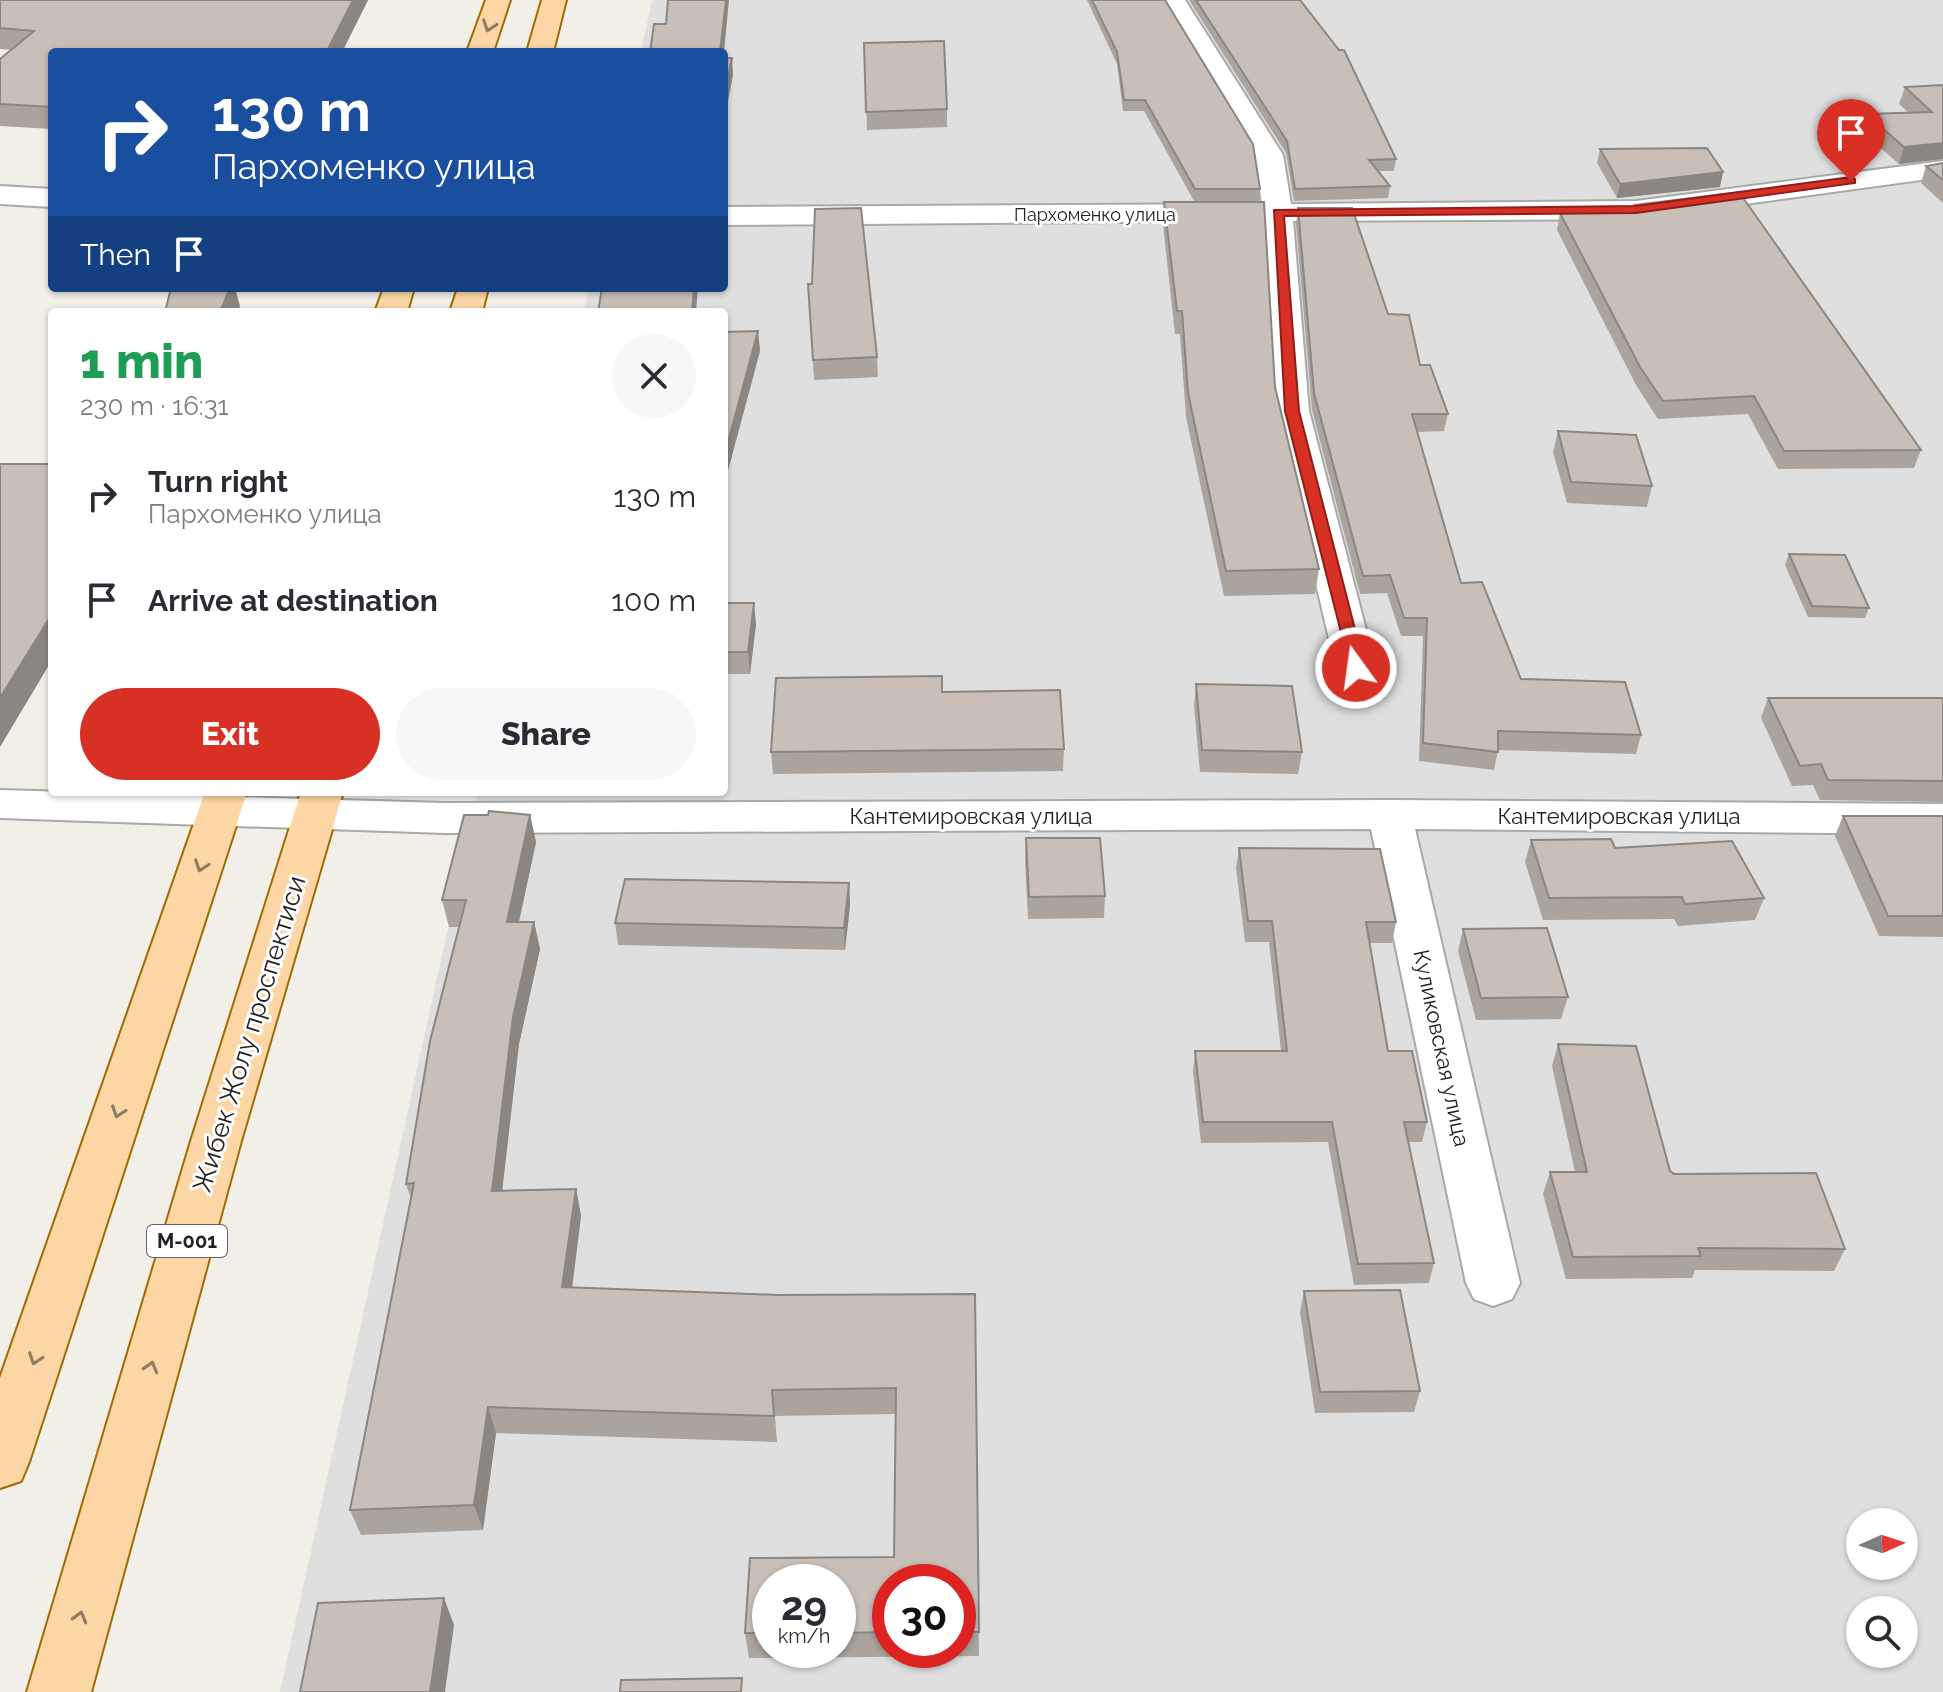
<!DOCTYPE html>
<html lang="en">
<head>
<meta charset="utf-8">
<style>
  :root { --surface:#fff; --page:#f7f7f7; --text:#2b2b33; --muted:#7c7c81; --accent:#d93025 }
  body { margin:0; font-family:Raleway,sans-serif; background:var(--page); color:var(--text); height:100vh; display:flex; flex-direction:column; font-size:30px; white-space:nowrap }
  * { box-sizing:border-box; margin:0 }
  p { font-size:26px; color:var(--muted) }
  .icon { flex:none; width:44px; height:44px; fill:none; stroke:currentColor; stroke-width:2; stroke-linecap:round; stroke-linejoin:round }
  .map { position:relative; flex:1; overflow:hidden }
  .details { position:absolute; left:48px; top:308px; width:680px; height:488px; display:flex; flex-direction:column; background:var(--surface); border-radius:8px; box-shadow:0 2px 6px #0004 }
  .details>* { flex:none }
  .banner { position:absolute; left:48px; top:48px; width:680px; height:244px; border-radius:8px; box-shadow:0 2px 6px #0004; background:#1a4fa0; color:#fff; overflow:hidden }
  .needle { width:52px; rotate:87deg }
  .fabs { position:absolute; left:1846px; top:1508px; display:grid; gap:16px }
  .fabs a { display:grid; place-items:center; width:72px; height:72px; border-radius:50%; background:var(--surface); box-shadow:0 2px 6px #0004; font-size:40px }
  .speed { position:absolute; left:752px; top:1564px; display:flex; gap:16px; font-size:40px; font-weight:700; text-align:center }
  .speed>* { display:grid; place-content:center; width:104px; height:104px; border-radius:50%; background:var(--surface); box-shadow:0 2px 6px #0004; line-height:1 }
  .speed small { font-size:20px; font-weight:400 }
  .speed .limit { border:12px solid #d22; background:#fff; color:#111 }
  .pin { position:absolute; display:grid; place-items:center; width:68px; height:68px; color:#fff; margin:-82px -34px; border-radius:50% 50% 50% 0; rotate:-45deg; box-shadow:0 0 8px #0007 }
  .pin .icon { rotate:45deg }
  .me { position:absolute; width:88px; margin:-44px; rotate:346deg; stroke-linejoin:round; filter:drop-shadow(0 0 6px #0008) }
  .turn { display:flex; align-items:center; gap:28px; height:168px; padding:0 32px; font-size:36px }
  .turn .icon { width:104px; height:104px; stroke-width:2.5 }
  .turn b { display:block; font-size:56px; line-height:68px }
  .then { display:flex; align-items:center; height:76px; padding:0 32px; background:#0003; gap:16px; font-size:30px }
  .round { display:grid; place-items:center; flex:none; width:84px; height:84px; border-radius:42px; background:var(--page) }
  .head { display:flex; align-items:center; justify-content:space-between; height:136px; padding:0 32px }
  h1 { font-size:48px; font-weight:800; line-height:60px; color:#1e9e55 }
  .primary-button { display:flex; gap:16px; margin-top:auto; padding:16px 32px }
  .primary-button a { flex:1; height:92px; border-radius:48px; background:var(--accent); color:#fff; font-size:32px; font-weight:800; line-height:92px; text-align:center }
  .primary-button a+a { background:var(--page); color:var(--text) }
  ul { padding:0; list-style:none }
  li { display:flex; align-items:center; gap:24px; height:104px; padding:0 32px }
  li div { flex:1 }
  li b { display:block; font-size:30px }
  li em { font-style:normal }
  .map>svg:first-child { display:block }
</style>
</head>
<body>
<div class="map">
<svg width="1943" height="1692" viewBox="0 0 1943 1692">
  <rect width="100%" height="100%" fill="#f2efe9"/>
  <path fill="#e0dfdf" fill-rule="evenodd" d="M 652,0 L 1943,0 L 1943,1692 L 280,1692 L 478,792 L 724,792 L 724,312 L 584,312 L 589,288 L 724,288 L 724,52 L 641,52 ZM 1860,1522 L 1904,1522 L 1904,1566 L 1860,1566 ZM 770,1582 L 838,1582 L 838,1650 L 770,1650 ZM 890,1582 L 958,1582 L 958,1650 L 890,1650 ZM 1860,1610 L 1904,1610 L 1904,1654 L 1860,1654 Z"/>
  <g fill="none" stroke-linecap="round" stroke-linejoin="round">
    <g stroke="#a9a9a9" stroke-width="4">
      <path id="street" d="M 1161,0 L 1185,0 L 1283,155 L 1291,204 L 1636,201 L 1943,161 L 1943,177 L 1636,219 L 1293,221 L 1309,411 L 1376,668 L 1370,677 L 1356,680 L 1342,677 L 1336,668 L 1275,411 L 1264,221 L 724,225 L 724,207 L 1262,204 L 1255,155 Z
        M 0,186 L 52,189 L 52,207 L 0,204 Z
        M 0,790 L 445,803 L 1390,800 L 1943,804 L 1943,834 L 1415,829 L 1520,1283 L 1512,1299 L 1493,1306 L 1474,1299 L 1466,1283 L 1371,829 L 445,833 L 0,818 Z"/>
    </g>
    <g stroke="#a06b00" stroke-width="4">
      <path id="primary" d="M 486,0 L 510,0 L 493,52 L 467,52 Z
        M 542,0 L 566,0 L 553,52 L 527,52 Z
        M 384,288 L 414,288 L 407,312 L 375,312 Z
        M 458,288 L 488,288 L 482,312 L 450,312 Z
        M 205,792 L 247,792 L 29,1462 L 21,1481 L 0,1488 L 0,1378 Z
        M 301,792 L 343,792 L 241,1141 L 91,1692 L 27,1692 L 191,1141 Z"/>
    </g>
    <use href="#street" fill="#fff" fill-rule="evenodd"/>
    <use href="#primary" fill="#fcd6a4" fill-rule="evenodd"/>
  </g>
  <path fill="#aba49e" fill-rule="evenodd" d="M 0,0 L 368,0 L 342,52 L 52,52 L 52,129 L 0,126 L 0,59 L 11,50 L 0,49 Z
    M 1087,0 L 1165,0 L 1260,189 L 1259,201 L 1194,201 L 1144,111 L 1123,111 L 1117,64 Z
    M 1189,0 L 1300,0 L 1396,159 L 1394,171 L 1379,171 L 1390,186 L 1388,198 L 1294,201 L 1286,153 Z
    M 864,43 L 947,109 L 947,127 L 867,130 Z
    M 1943,85 L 1943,159 L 1899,164 L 1861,131 L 1866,114 L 1909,113 L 1899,104 L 1905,87 Z
    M 1600,149 L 1720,187 L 1617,198 L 1597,163 Z
    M 1943,163 L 1943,203 L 1921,183 L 1926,166 Z
    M 1164,202 L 1275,387 L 1319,569 L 1315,594 L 1224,596 L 1186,417 L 1180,334 L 1175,334 L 1163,225 Z
    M 1634,205 L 1921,450 L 1914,468 L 1778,469 L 1748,414 L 1658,419 L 1636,385 L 1557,230 L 1560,213 L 1633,211 Z
    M 1298,208 L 1388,314 L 1420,365 L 1448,414 L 1444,431 L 1417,432 L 1461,583 L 1521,679 L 1641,735 L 1636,754 L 1498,750 L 1494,770 L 1419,761 L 1423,636 L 1401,636 L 1387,593 L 1360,594 L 1312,410 L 1296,224 Z
    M 808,284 L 877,357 L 878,377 L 814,380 Z
    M 758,331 L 760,351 L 727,474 L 724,474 L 724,332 Z
    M 1558,431 L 1652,486 L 1647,507 L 1567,503 L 1553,452 Z
    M 1789,554 L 1869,608 L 1865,618 L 1808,617 L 1785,565 Z
    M 724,603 L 756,624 L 750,674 L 724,674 Z
    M 1196,684 L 1302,752 L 1298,774 L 1200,772 L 1194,706 Z
    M 942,692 L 1064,749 L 1063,771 L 773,774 L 771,752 Z
    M 1768,698 L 1943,698 L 1943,802 L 1820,800 L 1813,785 L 1792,786 L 1761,718 Z
    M 489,811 L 530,815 L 536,842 L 519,922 L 534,922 L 540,949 L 519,1044 L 502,1191 L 576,1189 L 581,1216 L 572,1287 L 779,1295 L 975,1294 L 979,1656 L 749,1658 L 745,1633 L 750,1558 L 894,1557 L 896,1414 L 775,1416 L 777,1442 L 496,1433 L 483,1530 L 361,1535 L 350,1510 L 411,1199 L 406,1184 L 430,1041 L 459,927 L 449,927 L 442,900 L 464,815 L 488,815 ZM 770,1582 L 838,1582 L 838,1650 L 770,1650 ZM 890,1582 L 958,1582 L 958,1650 L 890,1650 Z
    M 1843,816 L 1943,816 L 1943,937 L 1879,936 L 1835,836 Z
    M 1026,838 L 1105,896 L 1104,918 L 1028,919 L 1025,860 Z
    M 1531,840 L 1615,848 L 1764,898 L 1755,920 L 1678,926 L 1674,919 L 1543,920 L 1525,862 Z
    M 1239,848 L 1396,922 L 1392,943 L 1370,943 L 1388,1051 L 1427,1122 L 1422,1142 L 1408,1142 L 1434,1263 L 1429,1283 L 1354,1285 L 1328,1142 L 1201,1143 L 1193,1072 L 1195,1051 L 1281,1051 L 1269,942 L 1245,942 L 1236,868 Z
    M 849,883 L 850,905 L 845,950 L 618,945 L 615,923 Z
    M 1463,929 L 1568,997 L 1561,1019 L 1476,1020 L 1458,951 Z
    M 1558,1044 L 1670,1171 L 1845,1249 L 1834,1271 L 1695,1270 L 1692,1278 L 1566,1279 L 1543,1194 L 1550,1172 L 1575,1172 L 1552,1066 Z
    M 1304,1291 L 1420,1391 L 1414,1412 L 1315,1413 L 1300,1312 Z"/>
  <path fill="#8b8681" d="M 353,0 L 368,0 L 342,52 L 328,52 Z
    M 726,0 L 729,0 L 724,52 L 720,52 Z
    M 732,58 L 733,75 L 724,123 L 724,97 Z
    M 1943,143 L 1943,159 L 1899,164 L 1904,147 Z
    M 1723,172 L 1720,187 L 1617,198 L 1620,184 Z
    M 230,288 L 235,288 L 240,306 L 238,312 L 220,312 Z
    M 694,288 L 698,288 L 696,312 L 692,312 Z
    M 758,331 L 760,351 L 727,474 L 725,453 Z
    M 754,603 L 756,624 L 750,674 L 748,652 Z
    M 52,614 L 52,660 L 0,747 L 0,698 Z
    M 530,815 L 536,842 L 513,949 L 507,922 Z
    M 849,883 L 850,905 L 845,950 L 844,928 Z
    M 534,922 L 540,949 L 519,1044 L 499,1218 L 492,1191 L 513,1017 Z
    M 576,1189 L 581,1216 L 569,1313 L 562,1287 Z
    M 488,1407 L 496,1433 L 483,1530 L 474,1505 Z
    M 444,1598 L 454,1625 L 445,1692 L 430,1692 Z"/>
  <path fill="#c7bfb8" stroke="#8b8681" stroke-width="2" d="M 0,0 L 353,0 L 327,51 L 340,51 L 340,52 L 52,52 L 52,107 L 0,104 L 0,59 L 34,31 L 0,28 Z
    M 668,0 L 726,0 L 720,52 L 650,52 L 654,24 L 666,24 Z
    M 1092,0 L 1165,0 L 1253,144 L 1260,189 L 1195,189 L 1145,100 L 1124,100 L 1117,52 Z
    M 1196,0 L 1300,0 L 1339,50 L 1344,50 L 1396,159 L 1369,160 L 1390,186 L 1295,189 L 1287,141 Z
    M 944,41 L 947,109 L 866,112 L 864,43 Z
    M 724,58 L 732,58 L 724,97 Z
    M 1943,85 L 1943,143 L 1904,147 L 1866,114 L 1932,112 L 1905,87 Z
    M 1707,148 L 1723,172 L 1620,184 L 1600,149 Z
    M 1943,163 L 1943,180 L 1926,166 Z
    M 1739,192 L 1921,450 L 1784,451 L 1754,396 L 1663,401 L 1640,367 L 1560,213 L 1637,211 L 1634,205 Z
    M 1164,202 L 1264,202 L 1275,387 L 1319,569 L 1226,571 L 1188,393 L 1182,311 L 1177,311 Z
    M 861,208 L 877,357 L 813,360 L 808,284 L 812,284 L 815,209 Z
    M 1298,208 L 1352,208 L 1388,314 L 1409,315 L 1420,365 L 1430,365 L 1448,414 L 1412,414 L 1461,583 L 1482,582 L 1521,679 L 1625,682 L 1641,735 L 1498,731 L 1498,752 L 1423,743 L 1427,618 L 1404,618 L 1390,575 L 1363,576 L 1314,393 Z
    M 171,288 L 230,288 L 220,312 L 165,312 Z
    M 602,288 L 694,288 L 692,312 L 598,312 Z
    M 758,331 L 725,453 L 724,453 L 724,332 Z
    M 1558,431 L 1636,435 L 1652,486 L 1571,482 Z
    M 0,464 L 52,464 L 52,614 L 0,698 Z
    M 1789,554 L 1845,555 L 1869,608 L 1812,606 Z
    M 724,603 L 754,603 L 748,652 L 724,652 Z
    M 942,676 L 942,692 L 1060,690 L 1064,749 L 771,752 L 776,678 Z
    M 1196,684 L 1292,686 L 1302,752 L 1202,750 Z
    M 1768,698 L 1943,698 L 1943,781 L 1828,780 L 1821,764 L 1800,766 Z
    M 489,811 L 530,815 L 507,922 L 534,922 L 513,1017 L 492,1191 L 576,1189 L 562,1287 L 779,1295 L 975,1294 L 979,1632 L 958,1632 L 958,1582 L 890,1582 L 890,1632 L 838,1633 L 838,1582 L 770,1582 L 770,1633 L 745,1633 L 750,1558 L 894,1557 L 896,1388 L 772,1390 L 774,1416 L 488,1407 L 474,1505 L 350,1510 L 414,1183 L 406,1184 L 430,1041 L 466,900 L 442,900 L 464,815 L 488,815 Z
    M 1843,816 L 1943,816 L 1943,916 L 1888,916 Z
    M 1026,838 L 1100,838 L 1105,896 L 1029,897 Z
    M 1611,839 L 1615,848 L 1732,841 L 1764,898 L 1685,904 L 1682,897 L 1549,898 L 1531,840 Z
    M 1239,848 L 1380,849 L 1396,922 L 1366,922 L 1388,1051 L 1412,1051 L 1427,1122 L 1404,1122 L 1434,1263 L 1358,1264 L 1332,1122 L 1203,1122 L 1195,1051 L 1287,1051 L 1272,921 L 1248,921 Z
    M 625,879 L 849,883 L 844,928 L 615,923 Z
    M 1547,928 L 1568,997 L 1481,998 L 1463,929 Z
    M 1558,1044 L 1636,1046 L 1670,1171 L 1674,1174 L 1816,1173 L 1845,1249 L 1698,1248 L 1701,1256 L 1573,1257 L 1550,1172 L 1587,1172 Z
    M 1400,1290 L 1420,1391 L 1320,1392 L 1304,1291 Z
    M 444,1598 L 430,1692 L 300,1692 L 318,1603 Z
    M 742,1678 L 741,1692 L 620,1692 L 621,1680 Z"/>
  <defs><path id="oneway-chevron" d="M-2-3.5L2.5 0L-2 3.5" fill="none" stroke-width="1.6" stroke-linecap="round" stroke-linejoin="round" transform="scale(2)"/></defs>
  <g stroke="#8f7c63">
    <use href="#oneway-chevron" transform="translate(489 26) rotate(109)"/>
    <use href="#oneway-chevron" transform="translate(201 866) rotate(109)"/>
    <use href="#oneway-chevron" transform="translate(118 1112) rotate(109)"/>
    <use href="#oneway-chevron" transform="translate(35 1359) rotate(109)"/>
    <use href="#oneway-chevron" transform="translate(151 1367) rotate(-74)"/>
    <use href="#oneway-chevron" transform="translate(80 1617) rotate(-74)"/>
  </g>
  <path fill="#d93025" stroke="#8d1f18" stroke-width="2" d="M 1851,177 L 1855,179 L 1855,183 L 1636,213 L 1284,216 L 1299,411 L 1365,668 L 1362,672 L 1351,672 L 1285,411 L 1274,210 L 1636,206 Z"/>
  <g text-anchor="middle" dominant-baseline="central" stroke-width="6" stroke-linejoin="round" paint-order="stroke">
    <g font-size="18" fill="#222" stroke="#fff">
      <text x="1095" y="214">Пархоменко улица</text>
    </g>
    <rect fill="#fff" stroke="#646464" stroke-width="2" x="147" y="1225" width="80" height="32" rx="6"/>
    <g font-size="20" font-weight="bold" fill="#222">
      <text x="187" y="1241">М-001</text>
    </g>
    <g font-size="22" fill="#222" stroke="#fff">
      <text x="971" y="816">Кантемировская улица</text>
      <text x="1619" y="816">Кантемировская улица</text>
      <text transform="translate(1442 1048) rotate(78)">Куликовская улица</text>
    </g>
    <g font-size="26" fill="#222" stroke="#fff">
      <text transform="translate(249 1034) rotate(-73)">Жибек Жолу проспектиси</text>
    </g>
  </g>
</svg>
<div class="fabs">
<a><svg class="needle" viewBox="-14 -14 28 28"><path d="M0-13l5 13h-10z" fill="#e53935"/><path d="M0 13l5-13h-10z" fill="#7c7c81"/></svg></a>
<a><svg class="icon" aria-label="search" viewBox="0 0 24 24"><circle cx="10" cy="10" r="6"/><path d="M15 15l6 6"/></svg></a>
</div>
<div class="speed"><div>29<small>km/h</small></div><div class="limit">30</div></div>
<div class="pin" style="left:1851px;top:181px;background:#d93025"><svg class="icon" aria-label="arrive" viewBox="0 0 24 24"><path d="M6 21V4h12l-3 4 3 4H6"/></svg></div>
<svg class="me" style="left:1356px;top:668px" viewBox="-20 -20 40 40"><circle r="17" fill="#d93025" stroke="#fff" stroke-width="3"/><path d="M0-11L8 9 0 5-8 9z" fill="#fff"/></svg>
<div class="banner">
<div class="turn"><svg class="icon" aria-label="right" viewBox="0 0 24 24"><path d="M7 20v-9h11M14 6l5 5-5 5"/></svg><div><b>130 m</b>Пархоменко улица</div></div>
<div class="then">Then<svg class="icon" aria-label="arrive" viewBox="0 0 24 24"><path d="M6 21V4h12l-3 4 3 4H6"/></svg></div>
</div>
<section class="details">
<div class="head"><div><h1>1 min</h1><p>230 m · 16:31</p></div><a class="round"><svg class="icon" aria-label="close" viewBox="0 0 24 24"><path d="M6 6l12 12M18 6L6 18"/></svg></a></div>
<ul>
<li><svg class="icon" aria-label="right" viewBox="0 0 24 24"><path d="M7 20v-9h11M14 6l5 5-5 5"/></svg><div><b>Turn right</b><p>Пархоменко улица</p></div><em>130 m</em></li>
<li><svg class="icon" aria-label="arrive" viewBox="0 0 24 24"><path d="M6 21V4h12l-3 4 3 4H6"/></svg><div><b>Arrive at destination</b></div><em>100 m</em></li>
</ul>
<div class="primary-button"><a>Exit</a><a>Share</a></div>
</section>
</div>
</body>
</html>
